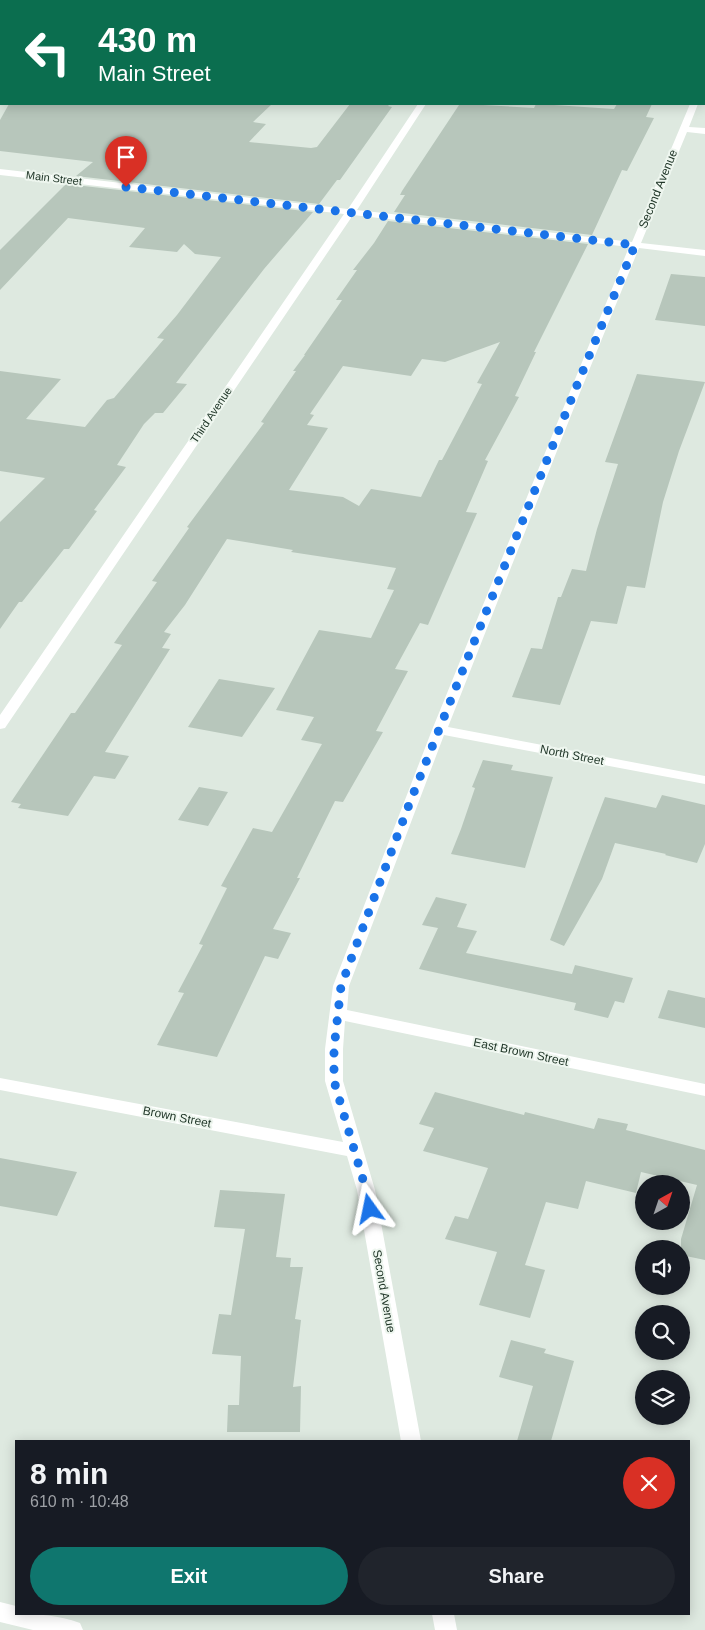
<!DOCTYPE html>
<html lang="en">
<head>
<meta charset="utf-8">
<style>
  :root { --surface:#171b24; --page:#20242c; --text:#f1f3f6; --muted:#9ea1a6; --accent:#0f766e }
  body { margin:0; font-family:Arial,sans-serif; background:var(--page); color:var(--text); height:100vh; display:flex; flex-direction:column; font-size:19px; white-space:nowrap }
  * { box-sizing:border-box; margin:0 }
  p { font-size:16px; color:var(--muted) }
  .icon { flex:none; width:28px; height:28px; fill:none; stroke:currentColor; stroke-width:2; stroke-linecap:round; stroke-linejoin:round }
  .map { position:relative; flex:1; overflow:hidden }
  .sheet { position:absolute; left:15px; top:1440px; width:675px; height:175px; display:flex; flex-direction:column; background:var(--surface); border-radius:0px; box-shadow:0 2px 12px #0003 }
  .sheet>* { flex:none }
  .top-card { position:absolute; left:0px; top:0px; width:705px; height:105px; box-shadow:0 2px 12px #0003; background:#0b6e4f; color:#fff; overflow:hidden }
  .needle { width:32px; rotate:40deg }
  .fabs { position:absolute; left:635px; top:1175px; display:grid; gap:10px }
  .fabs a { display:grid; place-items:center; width:55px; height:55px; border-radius:50%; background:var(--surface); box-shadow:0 2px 12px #0003; font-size:25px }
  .pin { position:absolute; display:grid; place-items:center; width:42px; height:42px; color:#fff; margin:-51px -21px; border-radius:50% 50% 50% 0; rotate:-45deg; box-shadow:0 0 5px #0007 }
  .pin .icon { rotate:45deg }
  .me { position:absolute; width:55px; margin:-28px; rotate:348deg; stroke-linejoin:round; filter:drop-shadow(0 0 4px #0008) }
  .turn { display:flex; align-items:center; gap:18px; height:105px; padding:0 15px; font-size:22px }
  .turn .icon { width:65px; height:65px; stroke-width:2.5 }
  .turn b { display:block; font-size:35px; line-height:42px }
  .round { display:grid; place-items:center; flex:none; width:52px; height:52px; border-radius:26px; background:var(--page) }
  .summary { display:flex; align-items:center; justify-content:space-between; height:85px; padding:0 15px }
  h1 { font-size:30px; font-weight:700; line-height:38px }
  .button { display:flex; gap:10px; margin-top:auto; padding:10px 15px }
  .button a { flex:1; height:58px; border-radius:30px; background:var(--accent); color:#fff; font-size:20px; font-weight:700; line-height:58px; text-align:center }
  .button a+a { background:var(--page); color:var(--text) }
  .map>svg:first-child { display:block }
</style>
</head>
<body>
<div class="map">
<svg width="705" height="1630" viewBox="0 0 705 1630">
  <rect width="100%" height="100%" fill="#dee9e0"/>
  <path fill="#b7c6bb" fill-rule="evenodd" d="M 9,104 L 272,104 L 253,122 L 266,124 L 249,142 L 311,148 L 317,147 L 350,104 L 390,104 L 388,106 L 392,107 L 340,180 L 337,180 L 319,204 L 76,176 L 93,162 L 0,151 L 0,120 Z
    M 465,104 L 534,108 L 536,104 L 539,104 L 614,109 L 617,104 L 652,104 L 646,117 L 654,118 L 627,171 L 622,170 L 592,235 L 394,212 L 405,195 L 400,195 L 402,191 L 459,105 Z
    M 66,184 L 313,212 L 264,269 L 176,383 L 187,384 L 163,413 L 155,413 L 144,424 L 117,465 L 126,467 L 94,510 L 97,511 L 69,549 L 64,549 L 22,602 L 19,602 L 0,629 L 0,522 L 45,478 L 0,471 L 0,371 L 61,379 L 26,419 L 85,427 L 107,400 L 114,398 L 164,339 L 157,338 L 177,315 L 221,257 L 195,254 L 184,244 L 177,252 L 129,247 L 145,228 L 68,218 L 0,290 L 0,250 Z
    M 388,221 L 588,244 L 534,352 L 536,352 L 515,396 L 519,397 L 485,460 L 488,461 L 466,512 L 477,513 L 428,625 L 420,623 L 395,669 L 408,671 L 376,731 L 383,732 L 343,802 L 335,801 L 297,878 L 300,878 L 273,929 L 291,933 L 278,959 L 265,956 L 217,1057 L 157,1045 L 184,993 L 178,992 L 203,945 L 199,944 L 227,888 L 221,886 L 253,828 L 272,832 L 322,744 L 301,740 L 314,717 L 276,710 L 319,630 L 371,638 L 394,590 L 387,589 L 396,568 L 291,552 L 293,550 L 227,539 L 185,605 L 164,632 L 171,634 L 162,648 L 170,649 L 105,752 L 129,756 L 115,779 L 94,776 L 68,816 L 18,808 L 21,804 L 11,802 L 71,713 L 75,713 L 122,645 L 114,643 L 157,582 L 152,581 L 189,528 L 187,527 L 264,423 L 261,422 L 296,371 L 293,371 L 305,355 L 304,355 L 342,300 L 336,300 L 357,270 L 353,270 L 374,243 ZM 500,342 L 477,383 L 482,384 L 442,460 L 439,460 L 421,497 L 371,489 L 359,506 L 343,497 L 289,490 L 328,428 L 307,425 L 314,415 L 310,414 L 343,366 L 411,376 L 422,359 L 445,362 Z
    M 671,274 L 705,277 L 705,326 L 655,320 Z
    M 637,374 L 705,382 L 679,451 L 663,502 L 645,588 L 627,586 L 617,624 L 591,621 L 560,705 L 512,697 L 531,648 L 542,649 L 558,597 L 561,597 L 572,569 L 586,571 L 597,529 L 618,464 L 605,462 Z
    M 219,679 L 275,688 L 242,737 L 188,727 Z
    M 483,760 L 513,765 L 511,770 L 553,777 L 525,868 L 451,854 L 461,829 L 475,788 L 472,787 Z
    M 199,787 L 228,792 L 208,826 L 178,820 Z
    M 662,795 L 705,805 L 705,844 L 697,863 L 665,855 L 666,854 L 615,843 L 602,879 L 564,946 L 550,940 L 605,797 L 656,808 Z
    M 436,897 L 467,904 L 457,927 L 477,931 L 466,953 L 572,974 L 575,965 L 633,978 L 624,1003 L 615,1001 L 608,1018 L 574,1010 L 576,1003 L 419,969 L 438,928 L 422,925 Z
    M 668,990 L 705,998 L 705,1028 L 658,1018 Z
    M 435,1092 L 524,1115 L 525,1112 L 594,1129 L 598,1118 L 628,1124 L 626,1130 L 705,1150 L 705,1260 L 681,1255 L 681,1239 L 697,1185 L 641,1172 L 636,1193 L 586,1181 L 578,1209 L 546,1202 L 525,1265 L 545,1270 L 530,1318 L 479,1305 L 497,1252 L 445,1239 L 455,1216 L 468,1219 L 488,1168 L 423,1151 L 434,1128 L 419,1124 Z
    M 0,1158 L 77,1172 L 57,1216 L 0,1206 Z
    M 220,1190 L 285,1194 L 276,1257 L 291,1258 L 290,1267 L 303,1267 L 295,1319 L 301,1320 L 293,1387 L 301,1386 L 300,1432 L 227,1432 L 228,1405 L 239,1405 L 241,1356 L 212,1354 L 219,1314 L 231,1315 L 245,1229 L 214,1227 Z
    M 511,1340 L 546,1349 L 544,1353 L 574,1361 L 551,1441 L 517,1441 L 533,1386 L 499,1377 Z"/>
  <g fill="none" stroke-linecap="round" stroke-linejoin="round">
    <path fill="#fff" fill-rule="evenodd" d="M 37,0 L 62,0 L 63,1 L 38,1 Z
      M 704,42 L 705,42 L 705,46 L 704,46 Z
      M 705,74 L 705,82 L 704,83 L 704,75 Z
      M 418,104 L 426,104 L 357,210 L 632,242 L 690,104 L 698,104 L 689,127 L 705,128 L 705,134 L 687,132 L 641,243 L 705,250 L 705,256 L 639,248 L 581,390 L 448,727 L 705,776 L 705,784 L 444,735 L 349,986 L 347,1010 L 705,1084 L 705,1096 L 345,1021 L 343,1049 L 343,1081 L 375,1190 L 421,1441 L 401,1441 L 357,1190 L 347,1156 L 0,1090 L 0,1078 L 343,1142 L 325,1081 L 325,1049 L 333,986 L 432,730 L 629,247 L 353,215 L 7,725 L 5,728 L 0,729 L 0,715 L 344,214 L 0,175 L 0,169 L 348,209 Z
      M 0,1602 L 16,1606 L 16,1614 C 39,1614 58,1615 80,1623 L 83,1630 L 33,1630 L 0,1622 Z
      M 432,1614 L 454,1614 L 457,1630 L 435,1630 Z"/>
  </g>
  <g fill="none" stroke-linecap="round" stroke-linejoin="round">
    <path stroke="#1a73e8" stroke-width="9" stroke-dasharray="0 16.2" d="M 126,187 L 635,245 L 575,390 L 410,802 L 341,986 L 334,1049 L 334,1081 L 366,1190 L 370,1209"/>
  </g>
  <g text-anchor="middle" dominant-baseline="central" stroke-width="4" stroke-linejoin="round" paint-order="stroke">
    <g font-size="11" fill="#213729" stroke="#eef6ef">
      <text transform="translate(54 178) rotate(7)">Main Street</text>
      <text transform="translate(211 415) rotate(-56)">Third Avenue</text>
    </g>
    <g font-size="12" fill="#213729" stroke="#eef6ef">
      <text transform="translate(658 189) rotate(-68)">Second Avenue</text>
      <text transform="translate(572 755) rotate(11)">North Street</text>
      <text transform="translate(521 1052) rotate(12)">East Brown Street</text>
      <text transform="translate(177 1117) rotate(11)">Brown Street</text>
      <text transform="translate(384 1291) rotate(80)">Second Avenue</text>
    </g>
  </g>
</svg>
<div class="fabs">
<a><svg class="needle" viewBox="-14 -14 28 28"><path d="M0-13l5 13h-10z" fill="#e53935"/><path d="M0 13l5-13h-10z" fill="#9ea1a6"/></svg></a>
<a><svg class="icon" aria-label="sound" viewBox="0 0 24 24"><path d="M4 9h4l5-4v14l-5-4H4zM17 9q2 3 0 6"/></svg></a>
<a><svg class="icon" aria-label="search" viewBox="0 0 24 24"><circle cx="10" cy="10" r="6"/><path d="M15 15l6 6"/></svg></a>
<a><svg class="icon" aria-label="layers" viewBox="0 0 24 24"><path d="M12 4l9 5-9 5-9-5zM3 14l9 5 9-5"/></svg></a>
</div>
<div class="pin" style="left:126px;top:187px;background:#d93025"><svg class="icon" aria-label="arrive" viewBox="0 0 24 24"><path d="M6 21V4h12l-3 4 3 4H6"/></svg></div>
<svg class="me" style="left:370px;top:1209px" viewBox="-20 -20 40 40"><path d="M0-17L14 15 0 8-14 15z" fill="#1a73e8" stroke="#fff" stroke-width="4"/></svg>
<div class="top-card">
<div class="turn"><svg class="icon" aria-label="left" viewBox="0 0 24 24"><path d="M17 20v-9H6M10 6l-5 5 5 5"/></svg><div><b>430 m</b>Main Street</div></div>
</div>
<section class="sheet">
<div class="summary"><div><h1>8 min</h1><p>610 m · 10:48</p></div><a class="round" style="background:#d93025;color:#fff"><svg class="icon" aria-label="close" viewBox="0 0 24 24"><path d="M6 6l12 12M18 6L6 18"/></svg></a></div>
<div class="button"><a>Exit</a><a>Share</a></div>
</section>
</div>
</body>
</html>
